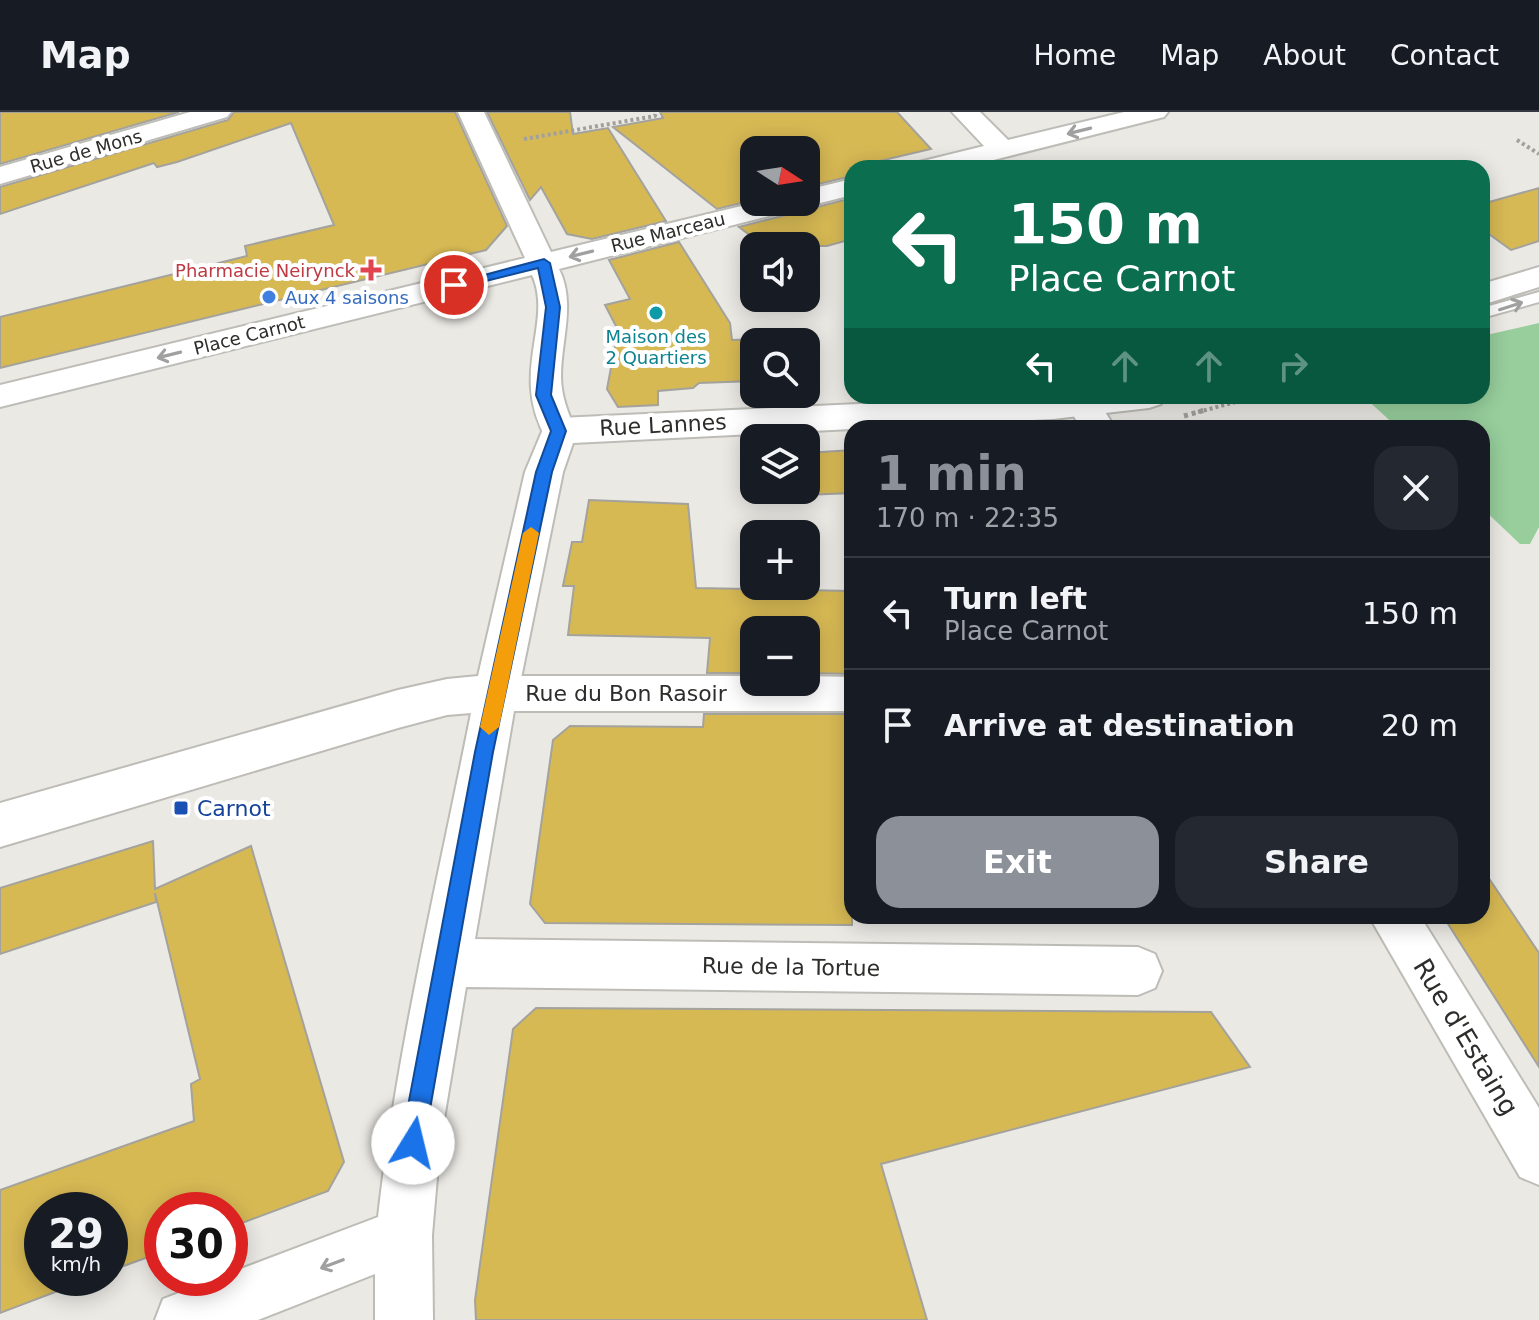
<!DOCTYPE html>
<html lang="en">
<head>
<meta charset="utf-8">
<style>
  :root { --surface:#171b24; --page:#242831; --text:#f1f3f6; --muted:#9ea1a6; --line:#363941; --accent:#8c9099 }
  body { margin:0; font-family:"DejaVu Sans",sans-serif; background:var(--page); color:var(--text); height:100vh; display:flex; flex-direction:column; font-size:30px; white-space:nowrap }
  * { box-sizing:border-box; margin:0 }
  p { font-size:26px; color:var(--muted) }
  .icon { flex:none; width:44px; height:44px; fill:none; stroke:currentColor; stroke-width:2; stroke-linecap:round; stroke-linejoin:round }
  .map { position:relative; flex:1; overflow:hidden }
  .sheet { position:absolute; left:844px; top:308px; width:646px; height:504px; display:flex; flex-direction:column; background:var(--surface); border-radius:24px; box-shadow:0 4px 20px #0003 }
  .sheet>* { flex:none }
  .guide { position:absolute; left:844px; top:48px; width:646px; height:244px; border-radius:24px; box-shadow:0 4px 20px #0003; background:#0b6e4f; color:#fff; overflow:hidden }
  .needle { width:52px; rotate:102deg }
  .tools { position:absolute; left:740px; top:24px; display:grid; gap:16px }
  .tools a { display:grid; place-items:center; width:80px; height:80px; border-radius:16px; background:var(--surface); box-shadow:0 4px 20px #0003; font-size:40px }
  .speed { position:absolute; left:24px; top:1080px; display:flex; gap:16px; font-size:40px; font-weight:700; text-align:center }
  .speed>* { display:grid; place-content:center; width:104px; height:104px; border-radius:50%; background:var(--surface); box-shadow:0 4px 20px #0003; line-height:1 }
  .speed small { font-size:20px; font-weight:400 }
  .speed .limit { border:12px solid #d22; background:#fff; color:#111 }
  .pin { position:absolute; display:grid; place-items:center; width:68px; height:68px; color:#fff; margin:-34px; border:4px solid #fff; border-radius:50%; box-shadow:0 2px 8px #0007 }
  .me { position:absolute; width:88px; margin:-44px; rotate:9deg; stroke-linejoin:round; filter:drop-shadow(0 0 6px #0008) }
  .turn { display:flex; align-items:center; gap:28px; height:168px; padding:0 32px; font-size:36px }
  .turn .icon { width:104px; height:104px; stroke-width:2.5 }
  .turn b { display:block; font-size:56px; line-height:68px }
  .lanes { display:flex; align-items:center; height:76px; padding:0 32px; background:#0003; justify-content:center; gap:40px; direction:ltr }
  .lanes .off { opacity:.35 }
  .round { display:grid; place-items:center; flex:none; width:84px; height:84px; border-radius:24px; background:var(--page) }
  .head { display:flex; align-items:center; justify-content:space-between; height:136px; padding:0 32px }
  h1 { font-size:48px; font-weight:600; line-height:60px; color:var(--accent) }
  .cta { display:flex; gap:16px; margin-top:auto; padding:16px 32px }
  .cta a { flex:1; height:92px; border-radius:24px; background:var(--accent); color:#fff; font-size:32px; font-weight:600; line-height:92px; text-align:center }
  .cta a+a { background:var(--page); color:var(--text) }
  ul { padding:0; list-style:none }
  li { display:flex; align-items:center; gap:24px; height:112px; padding:0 32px; border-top:2px solid var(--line) }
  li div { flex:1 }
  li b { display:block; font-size:30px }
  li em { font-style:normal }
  header { display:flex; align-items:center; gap:48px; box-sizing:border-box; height:112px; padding:0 40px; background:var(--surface); border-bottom:2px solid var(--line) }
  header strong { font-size:38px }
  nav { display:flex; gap:44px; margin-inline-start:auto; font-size:28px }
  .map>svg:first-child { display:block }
</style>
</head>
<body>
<header>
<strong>Map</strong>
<nav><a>Home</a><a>Map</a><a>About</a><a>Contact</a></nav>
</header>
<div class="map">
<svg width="1539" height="1208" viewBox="0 0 1539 1208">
  <rect width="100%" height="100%" fill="#ebe9e4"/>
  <path fill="#97ce9c" d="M 1539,211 L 1539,415 L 1530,432 L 1520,432 L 1482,396 L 1482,316 L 1398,316 L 1363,284 L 1482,284 L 1482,224 Z"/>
  <path fill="#d7b954" stroke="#a3a29d" stroke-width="2" d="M 0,0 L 179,0 L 0,52 Z
    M 234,0 L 455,0 L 507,114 L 486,138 L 0,256 L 0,205 L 247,144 L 245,134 L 334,113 L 291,11 L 177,50 L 157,55 L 154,51 L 0,102 L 0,75 L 228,8 Z
    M 487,0 L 570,0 L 573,22 L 608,16 L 666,109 L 592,127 L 567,122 L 541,75 L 530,88 Z
    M 660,0 L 897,0 L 931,37 L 850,56 L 852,64 L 806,75 L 806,38 L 754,38 L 754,88 L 717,97 L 613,15 L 663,6 Z
    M 1539,76 L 1539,129 L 1511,138 L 1482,117 L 1482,92 Z
    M 852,86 L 852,127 L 827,134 L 764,134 L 739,115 Z
    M 679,130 L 730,211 L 732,228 L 757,227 L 754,269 L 699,271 L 693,276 L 658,279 L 658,293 L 618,295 L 607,277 L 618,218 L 605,193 L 630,187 L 609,148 Z
    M 852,338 L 852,381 L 806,383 L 806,341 Z
    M 589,388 L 688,392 L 696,476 L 852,479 L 852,562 L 806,561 L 806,518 L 754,518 L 754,561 L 707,561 L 710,526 L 568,523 L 574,474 L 563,474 L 572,430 L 582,430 Z
    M 704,602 L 852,602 L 852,813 L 545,811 L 530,792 L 553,628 L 570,614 L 703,615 Z
    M 153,729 L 155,777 L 251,734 L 344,1050 L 328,1079 L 231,1115 L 230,1098 L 162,1098 L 162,1140 L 110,1159 L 110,1098 L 42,1098 L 42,1166 L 92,1166 L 0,1201 L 0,1078 L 194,1009 L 191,972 L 200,967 L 155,781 L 156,790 L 0,842 L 0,776 Z
    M 1482,756 L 1539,841 L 1539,955 L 1443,804 L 1482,804 Z
    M 536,896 L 1211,900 L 1250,955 L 881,1052 L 927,1208 L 476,1208 L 475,1188 L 513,917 Z"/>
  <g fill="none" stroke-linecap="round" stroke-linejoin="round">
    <g stroke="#bdbcb6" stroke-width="4">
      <path id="lane" d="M 1539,180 L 1539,190 L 1482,206 L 1482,196 Z"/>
    </g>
    <g stroke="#bdbcb6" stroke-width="4">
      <path id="street" d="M 190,0 L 231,0 L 227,5 L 0,72 L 0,55 Z
        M 458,0 L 484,0 L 551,140 L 758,90 L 806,90 L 806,78 L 852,67 L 852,83 L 559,157 C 576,191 561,228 561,264 C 561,284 568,301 576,319 L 571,328 L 559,331 L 547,328 C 508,261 554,211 532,163 L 0,295 L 0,273 L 525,146 Z
        M 952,0 L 980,0 L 1008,28 L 1124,0 L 1168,0 L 1164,5 L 962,56 L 915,56 L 919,50 L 984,34 Z
        M 1075,284 L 1096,285 L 1115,316 L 1081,316 L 1067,293 Z
        M 496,564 L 754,564 L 754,570 L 806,570 L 806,564 L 852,565 L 852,599 L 514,599 L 475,827 L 1138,835 L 1155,842 L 1162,859 L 1155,876 L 1138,883 L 466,875 L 440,1031 L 432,1123 L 433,1208 L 375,1208 L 375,1162 L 258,1208 L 155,1208 L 163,1187 L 218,1166 L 230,1166 L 230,1161 L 378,1105 C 398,928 441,756 475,581 L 481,569 Z
        M 1369,804 L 1420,804 L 1539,996 L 1539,1073 L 1520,1065 Z"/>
    </g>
    <g stroke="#bdbcb6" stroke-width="4">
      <path id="secondary" d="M 1539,155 L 1539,175 L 1482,193 L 1482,172 Z
        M 1029,284 L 1166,284 L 1161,292 L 1149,296 L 1053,307 L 573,331 L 563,360 L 518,581 L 511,594 L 496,599 L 447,603 L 398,616 L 0,735 L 0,691 L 398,578 L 447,567 L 478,564 L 525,360 L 546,310 L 559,306 Z"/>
    </g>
    <path stroke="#a1a09c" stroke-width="4" stroke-dasharray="3 3" stroke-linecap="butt" d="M 524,27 L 655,4 L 656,0
      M 1517,28 L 1539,42
      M 1198,300 L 1259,284"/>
    <path stroke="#a1a09c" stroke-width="5" stroke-dasharray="4 4" stroke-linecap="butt" d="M 1184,304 L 1205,298"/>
    <use href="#lane" fill="#fff" fill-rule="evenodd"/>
    <use href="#street" fill="#fff" fill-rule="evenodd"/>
    <use href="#secondary" fill="#fff" fill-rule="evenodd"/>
  </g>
  <defs><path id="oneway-shaft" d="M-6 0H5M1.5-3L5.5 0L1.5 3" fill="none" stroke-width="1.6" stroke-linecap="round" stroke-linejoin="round" transform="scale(2)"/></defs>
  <g stroke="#a0a0a0">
    <use href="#oneway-shaft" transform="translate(1079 19) rotate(166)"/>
    <use href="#oneway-shaft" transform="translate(581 142) rotate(166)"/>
    <use href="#oneway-shaft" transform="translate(1511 194) rotate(-18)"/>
    <use href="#oneway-shaft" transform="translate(169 243) rotate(166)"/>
    <use href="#oneway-shaft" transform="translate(332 1152) rotate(159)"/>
  </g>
  <path fill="#1a73e8" stroke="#114b97" stroke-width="2" d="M 544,147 L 550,151 L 560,195 L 551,283 L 566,319 L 552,360 L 493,640 L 424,1031 L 421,1039 L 413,1042 L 405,1039 L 401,1031 L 475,640 L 536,360 L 551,319 L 536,283 L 546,195 L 538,156 L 454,177 L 447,173 Z"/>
  <path fill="#f59e0b" d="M 531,415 L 539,421 L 499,615 L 489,623 L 480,615 L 523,421 Z"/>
  <path fill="#e0444e" stroke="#fff" stroke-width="3" d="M367 146h8v8h8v8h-8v8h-8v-8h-8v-8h8z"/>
  <circle fill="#3f7fe0" stroke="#fff" stroke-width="3" cx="269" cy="185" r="8"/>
  <circle fill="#0f9aa8" stroke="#fff" stroke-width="3" cx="656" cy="201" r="8"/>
  <rect fill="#1a4fb4" stroke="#fff" stroke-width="3" x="173" y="688" width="16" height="16" rx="4"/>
  <g text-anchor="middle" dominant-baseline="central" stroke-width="8" stroke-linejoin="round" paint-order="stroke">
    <g font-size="18" fill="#2d2d2b" stroke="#fff">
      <text transform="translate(86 39) rotate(-16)">Rue de Mons</text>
      <text transform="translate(668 120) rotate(-14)">Rue Marceau</text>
      <text transform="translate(249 223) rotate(-14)">Place Carnot</text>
    </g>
    <g font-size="18" fill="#be3a42" stroke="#fff" text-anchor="end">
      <text x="355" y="158">Pharmacie Neirynck</text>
    </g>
    <g font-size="18" fill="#366cbe" stroke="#fff" text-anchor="start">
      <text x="285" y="185">Aux 4 saisons</text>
    </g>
    <g font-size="18" fill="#0d838f" stroke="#fff">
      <text x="656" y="224">Maison des<tspan x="656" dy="21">2 Quartiers</tspan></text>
    </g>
    <g font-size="22" fill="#2d2d2b" stroke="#fff">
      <text transform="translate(663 313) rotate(-3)">Rue Lannes</text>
      <text x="626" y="581">Rue du Bon Rasoir</text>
      <text transform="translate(791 855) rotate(1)">Rue de la Tortue</text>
    </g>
    <g font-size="22" fill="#164399" stroke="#fff" text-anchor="start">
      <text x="197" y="696">Carnot</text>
    </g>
    <g font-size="26" fill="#2d2d2b" stroke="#fff">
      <text transform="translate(1466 925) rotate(59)">Rue d'Estaing</text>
    </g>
  </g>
</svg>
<div class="tools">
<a><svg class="needle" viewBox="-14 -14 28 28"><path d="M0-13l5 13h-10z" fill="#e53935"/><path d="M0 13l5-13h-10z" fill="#9ea1a6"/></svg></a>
<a><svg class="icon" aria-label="sound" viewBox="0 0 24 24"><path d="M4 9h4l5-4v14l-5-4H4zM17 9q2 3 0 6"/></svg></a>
<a><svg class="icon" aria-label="search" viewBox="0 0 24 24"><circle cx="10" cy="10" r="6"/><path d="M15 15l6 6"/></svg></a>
<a><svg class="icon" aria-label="layers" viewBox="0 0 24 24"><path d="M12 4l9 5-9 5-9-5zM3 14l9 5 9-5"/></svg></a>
<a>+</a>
<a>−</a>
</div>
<div class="speed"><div>29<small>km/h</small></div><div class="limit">30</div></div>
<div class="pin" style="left:454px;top:173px;background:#d93025"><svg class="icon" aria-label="arrive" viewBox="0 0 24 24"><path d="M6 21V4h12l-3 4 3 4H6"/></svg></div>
<svg class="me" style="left:413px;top:1031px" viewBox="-20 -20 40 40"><circle r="19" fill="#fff"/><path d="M0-13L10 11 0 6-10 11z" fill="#1a73e8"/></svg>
<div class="guide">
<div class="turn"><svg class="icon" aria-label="left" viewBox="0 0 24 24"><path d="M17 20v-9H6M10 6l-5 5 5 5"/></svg><div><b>150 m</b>Place Carnot</div></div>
<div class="lanes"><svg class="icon" aria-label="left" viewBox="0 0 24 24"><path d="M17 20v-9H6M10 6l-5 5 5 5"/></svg><svg class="icon off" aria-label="ahead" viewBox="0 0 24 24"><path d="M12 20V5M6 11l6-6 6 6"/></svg><svg class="icon off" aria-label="ahead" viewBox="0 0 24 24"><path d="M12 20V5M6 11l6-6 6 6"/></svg><svg class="icon off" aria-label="right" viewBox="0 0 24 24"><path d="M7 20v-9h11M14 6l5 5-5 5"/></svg></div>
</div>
<section class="sheet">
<div class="head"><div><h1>1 min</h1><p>170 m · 22:35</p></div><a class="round"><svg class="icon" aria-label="close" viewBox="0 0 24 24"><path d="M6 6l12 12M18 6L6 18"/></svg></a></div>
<ul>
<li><svg class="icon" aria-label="left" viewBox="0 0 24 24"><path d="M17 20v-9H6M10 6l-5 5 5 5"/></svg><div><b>Turn left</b><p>Place Carnot</p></div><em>150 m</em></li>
<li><svg class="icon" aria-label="arrive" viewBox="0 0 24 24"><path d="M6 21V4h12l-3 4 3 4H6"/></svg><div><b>Arrive at destination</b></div><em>20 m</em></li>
</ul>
<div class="cta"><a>Exit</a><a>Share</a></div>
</section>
</div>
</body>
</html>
